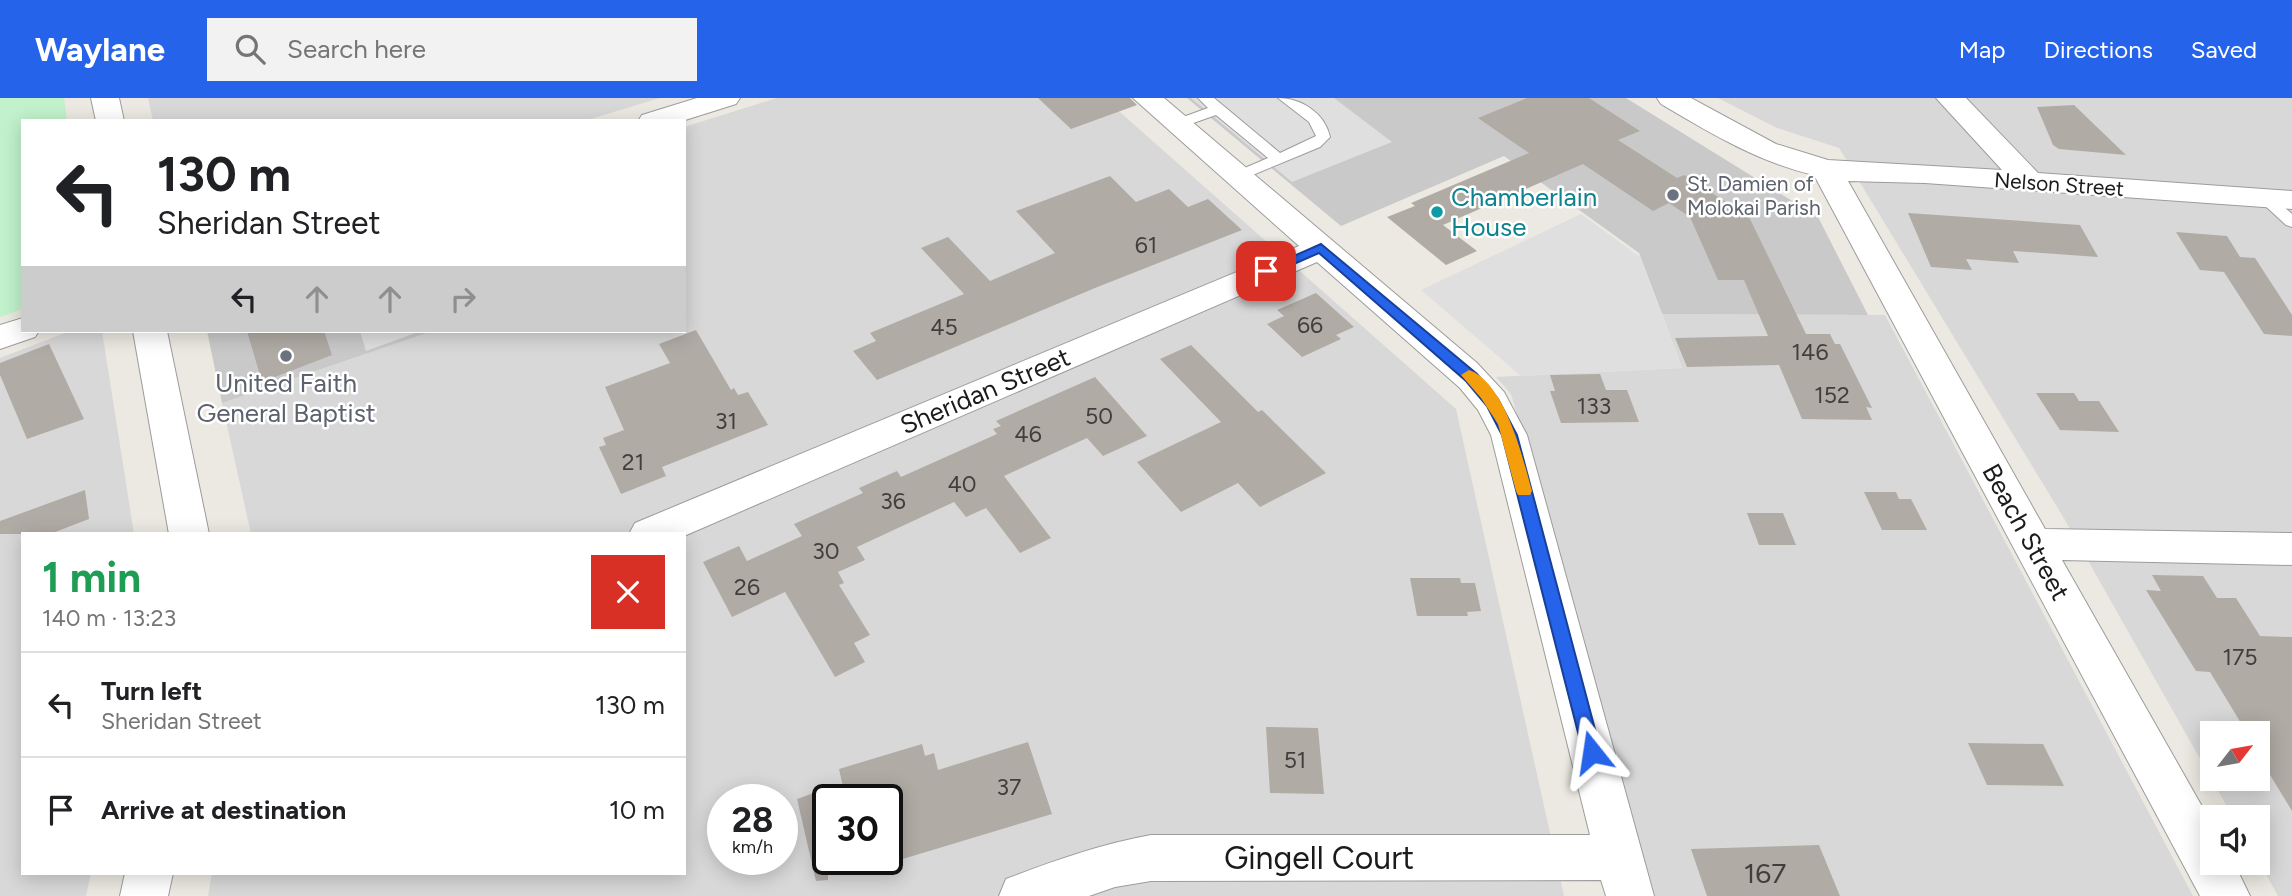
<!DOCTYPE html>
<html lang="en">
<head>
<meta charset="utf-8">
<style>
  :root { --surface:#fff; --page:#f2f2f2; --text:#202124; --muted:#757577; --line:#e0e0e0; --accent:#2563eb }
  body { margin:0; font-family:Figtree,sans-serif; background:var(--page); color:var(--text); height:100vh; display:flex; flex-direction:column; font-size:26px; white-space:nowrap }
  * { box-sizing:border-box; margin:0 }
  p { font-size:23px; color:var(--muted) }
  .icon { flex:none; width:38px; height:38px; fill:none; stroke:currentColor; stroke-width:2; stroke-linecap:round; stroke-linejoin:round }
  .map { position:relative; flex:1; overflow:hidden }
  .side { position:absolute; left:21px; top:434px; width:665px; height:343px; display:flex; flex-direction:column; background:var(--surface); border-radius:0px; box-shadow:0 4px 18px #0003 }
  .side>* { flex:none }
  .guide { position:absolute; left:21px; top:21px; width:665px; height:214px; border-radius:0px; box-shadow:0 4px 18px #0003; background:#fff; color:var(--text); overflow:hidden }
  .needle { width:46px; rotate:59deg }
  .fabs { position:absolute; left:2200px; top:623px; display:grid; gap:14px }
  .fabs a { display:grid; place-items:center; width:70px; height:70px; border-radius:0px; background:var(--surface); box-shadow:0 4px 18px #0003; font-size:35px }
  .speed { position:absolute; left:707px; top:686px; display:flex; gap:14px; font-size:35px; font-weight:700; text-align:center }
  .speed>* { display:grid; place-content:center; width:91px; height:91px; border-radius:50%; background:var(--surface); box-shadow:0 4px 18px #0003; line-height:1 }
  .speed small { font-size:18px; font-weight:400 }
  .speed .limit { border:4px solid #111; border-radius:10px; background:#fff; color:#111 }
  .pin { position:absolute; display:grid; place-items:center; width:60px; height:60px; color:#fff; margin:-30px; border-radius:14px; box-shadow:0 4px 10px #0006 }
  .me { position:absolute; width:77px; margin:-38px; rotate:345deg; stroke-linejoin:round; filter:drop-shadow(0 0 5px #0008) }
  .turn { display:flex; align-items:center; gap:24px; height:147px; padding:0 21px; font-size:32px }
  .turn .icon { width:91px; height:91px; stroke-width:2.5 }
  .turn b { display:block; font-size:49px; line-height:60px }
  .lanes { display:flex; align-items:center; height:66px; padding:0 21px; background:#0003; justify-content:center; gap:35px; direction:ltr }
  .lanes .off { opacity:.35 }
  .round { display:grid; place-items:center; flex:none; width:74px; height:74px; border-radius:0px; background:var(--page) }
  .summary { display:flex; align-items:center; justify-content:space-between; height:119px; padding:0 21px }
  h1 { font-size:42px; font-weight:700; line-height:52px; color:#1e9e55 }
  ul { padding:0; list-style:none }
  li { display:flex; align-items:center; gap:21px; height:105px; padding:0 21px; border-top:2px solid var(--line) }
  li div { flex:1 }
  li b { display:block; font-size:26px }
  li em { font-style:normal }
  header { display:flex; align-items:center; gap:42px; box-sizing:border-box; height:98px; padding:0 35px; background:var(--accent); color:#fff }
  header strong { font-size:33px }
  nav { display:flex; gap:38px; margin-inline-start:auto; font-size:24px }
  .search { width:490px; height:63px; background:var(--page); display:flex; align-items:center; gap:18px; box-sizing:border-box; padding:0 24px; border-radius:0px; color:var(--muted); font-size:26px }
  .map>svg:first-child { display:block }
</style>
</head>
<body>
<header>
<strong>Waylane</strong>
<div class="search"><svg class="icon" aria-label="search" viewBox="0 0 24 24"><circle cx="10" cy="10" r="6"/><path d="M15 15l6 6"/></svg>Search here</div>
<nav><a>Map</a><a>Directions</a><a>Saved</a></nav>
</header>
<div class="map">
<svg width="2292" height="798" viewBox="0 0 2292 798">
  <rect width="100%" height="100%" fill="#ebe9e1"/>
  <path fill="#d9d8d8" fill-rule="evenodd" d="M 148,0 L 660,0 L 584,23 L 153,23 Z
    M 777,0 L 1104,0 L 1456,311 L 1564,798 L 208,798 L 212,775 L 684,775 L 684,436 L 251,436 L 222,305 L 433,233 L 684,233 L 684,29 ZM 723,702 L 782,702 L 782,761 L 723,761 ZM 828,702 L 887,702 L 887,761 L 828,761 Z
    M 1718,0 L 2292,0 L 2292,798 L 2278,798 L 2258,762 L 2258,719 L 2233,719 L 2065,422 L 1839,50 L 1777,30 ZM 2212,635 L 2258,635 L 2258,681 L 2212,681 Z
    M 1662,216 L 1885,217 L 2193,798 L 1655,798 L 1511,296 L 1496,279 L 1682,270 Z
    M 70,233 L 102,233 L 134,436 L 23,436 L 23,775 L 91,775 L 86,798 L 0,798 L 0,260 Z"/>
  <path fill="#c9c9c9" d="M 1187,0 L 1626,0 L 1818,119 L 1868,217 L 1662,216 L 1639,155 L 1504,58 L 1341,128 Z
    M 207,233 L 433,233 L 222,305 Z"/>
  <path fill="#c1f2cc" d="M 0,0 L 64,0 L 67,23 L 23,23 L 23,211 L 0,219 Z"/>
  <path fill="#dfdfdf" d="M 1191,0 L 1334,0 L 1392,44 L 1292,84 Z
    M 1581,116 L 1640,159 L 1682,270 L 1521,278 L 1421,192 Z
    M 360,233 L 421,233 L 366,253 Z"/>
  <path fill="#b0aba4" d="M 1038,0 L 1130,0 L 1137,7 L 1071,31 Z
    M 1527,0 L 1589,0 L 1640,33 L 1618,42 L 1677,80 L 1684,77 L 1749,119 L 1806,236 L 1830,236 L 1835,246 L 1840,246 L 1872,310 L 1866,309 L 1872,322 L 1802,321 L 1779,267 L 1687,269 L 1675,240 L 1768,238 L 1744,182 L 1718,182 L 1690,119 L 1669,105 L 1653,113 L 1583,66 L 1443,127 L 1477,153 L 1446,167 L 1387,119 L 1415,108 L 1411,105 L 1529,55 L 1478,20 Z
    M 2074,7 L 2126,57 L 2059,51 L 2053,47 L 2037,9 Z
    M 1110,78 L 1136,104 L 1169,91 L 1188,109 L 1208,101 L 1242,132 L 1095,190 L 877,282 L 853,253 L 876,243 L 870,235 L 964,196 L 921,150 L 948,139 L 990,183 L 1055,155 L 1016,113 Z
    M 1908,115 L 2080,127 L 2098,159 L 2013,153 L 2019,165 L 1966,161 L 1972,172 L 1931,169 Z
    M 2176,134 L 2227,138 L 2240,159 L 2255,160 L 2292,217 L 2292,238 L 2264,236 L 2224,174 L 2200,172 Z
    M 1316,195 L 1354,229 L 1336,237 L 1341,241 L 1302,259 L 1267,226 L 1284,218 L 1277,212 Z
    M 696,232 L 731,292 L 734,290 L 738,297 L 748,294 L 768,327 L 662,369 L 666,378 L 621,396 L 599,349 L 606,347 L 603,340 L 624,332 L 605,289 L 670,265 L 659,246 Z
    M 247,233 L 324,233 L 332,257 L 262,284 Z
    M 49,246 L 84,321 L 27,341 L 0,277 L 0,265 Z
    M 1191,247 L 1258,314 L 1262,312 L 1326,375 L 1260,409 L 1238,385 L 1181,414 L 1137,364 L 1221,324 L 1160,261 Z
    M 1600,276 L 1606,292 L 1627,292 L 1639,324 L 1561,325 L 1550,293 L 1555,293 L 1550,277 Z
    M 1095,279 L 1147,338 L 1103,358 L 1087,340 L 1004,378 L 1051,440 L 1020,455 L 986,410 L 966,419 L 954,404 L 857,449 L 865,462 L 838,474 L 844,485 L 839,487 L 870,537 L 854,545 L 865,564 L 835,579 L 785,494 L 732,519 L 703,464 L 739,448 L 747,463 L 802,438 L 794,426 L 863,395 L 859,390 L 897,373 L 901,379 L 997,336 L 993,331 L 1001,328 L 996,323 Z
    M 2036,295 L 2074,295 L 2079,303 L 2099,303 L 2119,334 L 2060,332 Z
    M 85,392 L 89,421 L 50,436 L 0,436 L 0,423 Z
    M 1864,394 L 1896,394 L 1899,401 L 1911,401 L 1927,432 L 1882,432 Z
    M 1747,415 L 1783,415 L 1796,447 L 1759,447 Z
    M 2152,477 L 2203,478 L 2217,500 L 2236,500 L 2260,538 L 2292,539 L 2292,713 L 2258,657 L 2258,635 L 2247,635 L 2210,574 L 2196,573 L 2146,492 L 2161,493 Z
    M 1410,480 L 1460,480 L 1461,485 L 1475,485 L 1481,513 L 1467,514 L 1468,518 L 1417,518 Z
    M 1266,629 L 1318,630 L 1324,696 L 1270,695 Z
    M 1028,644 L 1052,716 L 896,763 L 887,727 L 887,702 L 846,702 L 839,671 L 922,646 L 925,658 L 934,655 L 938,672 Z
    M 1968,645 L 2043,646 L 2064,688 L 1987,687 Z
    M 828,690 L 828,782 L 816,783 L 797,701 Z
    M 1819,747 L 1840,798 L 1707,798 L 1691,751 Z"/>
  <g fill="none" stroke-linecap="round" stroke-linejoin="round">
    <g stroke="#9c9c9c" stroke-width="2">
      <path id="service" d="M 1198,0 L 1214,0 L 1280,55 L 1316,38 L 1309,24 L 1278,0 C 1301,0 1325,15 1330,39 L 1320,49 L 1243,81 L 1233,81 L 1230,78 L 1233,75 L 1268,60 L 1216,17 L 1182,29 L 1172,29 L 1170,26 L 1172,23 L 1208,10 Z
        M 2265,95 L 2270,97 L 2292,116 L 2292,129 L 2286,127 L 2260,103 L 2257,100 Z"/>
    </g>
    <g stroke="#9c9c9c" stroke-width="2">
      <path id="minor" d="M 91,0 L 119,0 L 124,23 L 96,23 Z
        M 697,0 L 740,0 L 736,6 L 682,23 L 638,23 L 642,17 Z
        M 1133,0 L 1164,0 L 1477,265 L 1504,294 L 1527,337 L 1654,798 L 1606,798 L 1601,782 L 1151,783 L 1115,789 L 1089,798 L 999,798 L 1006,781 C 1053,763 1101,746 1151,737 L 1590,737 L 1491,337 L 1478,312 L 1460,290 L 1317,164 L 684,438 L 629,436 L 635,425 L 1299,148 Z
        M 1657,0 L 1691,0 L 1776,46 L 1828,62 L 2002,72 L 1936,0 L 1966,0 L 2038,75 L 2292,93 L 2292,111 L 1925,85 L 1848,83 L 2045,431 L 2292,435 L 2292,467 L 2062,462 L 2212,726 L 2212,765 L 2234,765 L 2250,798 L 2200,798 L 1814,77 C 1758,64 1710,35 1661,6 Z
        M 23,220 L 23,233 L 39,233 L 35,239 L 0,251 L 0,227 Z
        M 133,233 L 167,233 L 209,436 L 169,436 Z
        M 125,775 L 173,775 L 168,798 L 120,798 Z"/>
    </g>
    <use href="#service" fill="#fff" fill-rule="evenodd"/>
    <use href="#minor" fill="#fff" fill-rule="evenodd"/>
  </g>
  <path fill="#2563eb" stroke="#184099" stroke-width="2" d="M 1321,146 L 1477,276 L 1498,301 L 1517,337 L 1601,654 L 1599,659 L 1592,662 L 1586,659 L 1583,654 L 1502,337 L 1487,308 L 1466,283 L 1319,155 L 1271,176 L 1262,176 L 1260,173 Z"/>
  <path fill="#f59e0b" d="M 1469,272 C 1505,284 1523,361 1532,393 L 1530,397 L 1518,397 L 1516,393 L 1498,326 L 1481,300 L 1461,277 Z"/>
  <g fill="#6b7280" stroke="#fff" stroke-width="2.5">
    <circle cx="1673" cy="97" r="7"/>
    <circle cx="286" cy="258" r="7"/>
  </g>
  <circle fill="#0f9aa8" stroke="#fff" stroke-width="2.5" cx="1437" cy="114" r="7"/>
  <g text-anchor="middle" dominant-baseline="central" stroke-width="5" stroke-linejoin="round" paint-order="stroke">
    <g font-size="21" fill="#5b616d" stroke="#fff" text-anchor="start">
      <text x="1687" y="85">St. Damien of<tspan x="1687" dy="24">Molokai Parish</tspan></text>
    </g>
    <g font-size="21" fill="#1b1b1b" stroke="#fff">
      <text transform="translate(2059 86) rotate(4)">Nelson Street</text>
    </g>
    <g font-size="23" fill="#403f3d">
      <text x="1146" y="147">61</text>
      <text x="1310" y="227">66</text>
      <text x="944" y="229">45</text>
      <text x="1810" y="254">146</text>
      <text x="1832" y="297">152</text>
      <text x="1594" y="308">133</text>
      <text x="1099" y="318">50</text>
      <text x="726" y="323">31</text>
      <text x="1028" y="336">46</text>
      <text x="633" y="364">21</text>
      <text x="962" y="386">40</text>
      <text x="893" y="403">36</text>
      <text x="826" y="453">30</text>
      <text x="747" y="489">26</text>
      <text x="2240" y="559">175</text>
      <text x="1295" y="662">51</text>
      <text x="1009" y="689">37</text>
    </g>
    <g font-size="26" fill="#0d838f" stroke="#fff" text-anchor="start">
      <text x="1451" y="99">Chamberlain<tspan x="1451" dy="30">House</tspan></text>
    </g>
    <g font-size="26" fill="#5b616d" stroke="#fff">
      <text x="286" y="285">United Faith<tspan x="286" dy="30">General Baptist</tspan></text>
    </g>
    <g font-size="26" fill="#1b1b1b" stroke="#fff">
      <text transform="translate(985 293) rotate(-23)">Sheridan Street</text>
      <text transform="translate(2026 434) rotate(61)">Beach Street</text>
    </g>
    <g font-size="28" fill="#403f3d">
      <text x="1765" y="775">167</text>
    </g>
    <g font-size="32" fill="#1b1b1b" stroke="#fff">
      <text x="1319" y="760">Gingell Court</text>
    </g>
  </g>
</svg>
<div class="fabs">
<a><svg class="needle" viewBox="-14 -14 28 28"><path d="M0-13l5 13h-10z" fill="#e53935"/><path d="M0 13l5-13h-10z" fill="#757577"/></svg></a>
<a><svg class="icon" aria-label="sound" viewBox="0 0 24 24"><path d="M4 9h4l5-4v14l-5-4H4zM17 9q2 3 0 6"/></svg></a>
</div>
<div class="speed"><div>28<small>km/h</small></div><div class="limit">30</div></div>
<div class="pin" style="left:1266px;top:173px;background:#d93025"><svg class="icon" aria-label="arrive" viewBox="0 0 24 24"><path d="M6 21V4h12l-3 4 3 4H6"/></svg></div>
<svg class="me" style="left:1592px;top:654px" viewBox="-20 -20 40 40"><path d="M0-17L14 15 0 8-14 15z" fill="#2563eb" stroke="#fff" stroke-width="4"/></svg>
<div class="guide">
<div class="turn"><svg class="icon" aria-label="left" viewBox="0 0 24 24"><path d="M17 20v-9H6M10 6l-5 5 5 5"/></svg><div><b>130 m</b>Sheridan Street</div></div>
<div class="lanes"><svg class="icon" aria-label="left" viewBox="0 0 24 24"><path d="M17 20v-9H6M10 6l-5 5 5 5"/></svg><svg class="icon off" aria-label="ahead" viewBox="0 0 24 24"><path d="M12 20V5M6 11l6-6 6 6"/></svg><svg class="icon off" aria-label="ahead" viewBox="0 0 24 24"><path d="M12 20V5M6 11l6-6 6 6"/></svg><svg class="icon off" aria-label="right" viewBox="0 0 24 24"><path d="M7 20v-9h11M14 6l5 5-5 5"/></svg></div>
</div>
<section class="side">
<div class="summary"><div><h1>1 min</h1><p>140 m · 13:23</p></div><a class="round" style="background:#d93025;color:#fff"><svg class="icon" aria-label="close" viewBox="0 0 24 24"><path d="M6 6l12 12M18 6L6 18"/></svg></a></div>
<ul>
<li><svg class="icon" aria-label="left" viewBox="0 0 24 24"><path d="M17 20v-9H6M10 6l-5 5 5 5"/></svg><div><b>Turn left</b><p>Sheridan Street</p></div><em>130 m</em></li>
<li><svg class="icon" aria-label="arrive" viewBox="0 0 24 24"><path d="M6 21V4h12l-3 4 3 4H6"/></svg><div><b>Arrive at destination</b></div><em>10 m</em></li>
</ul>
</section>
</div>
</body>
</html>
